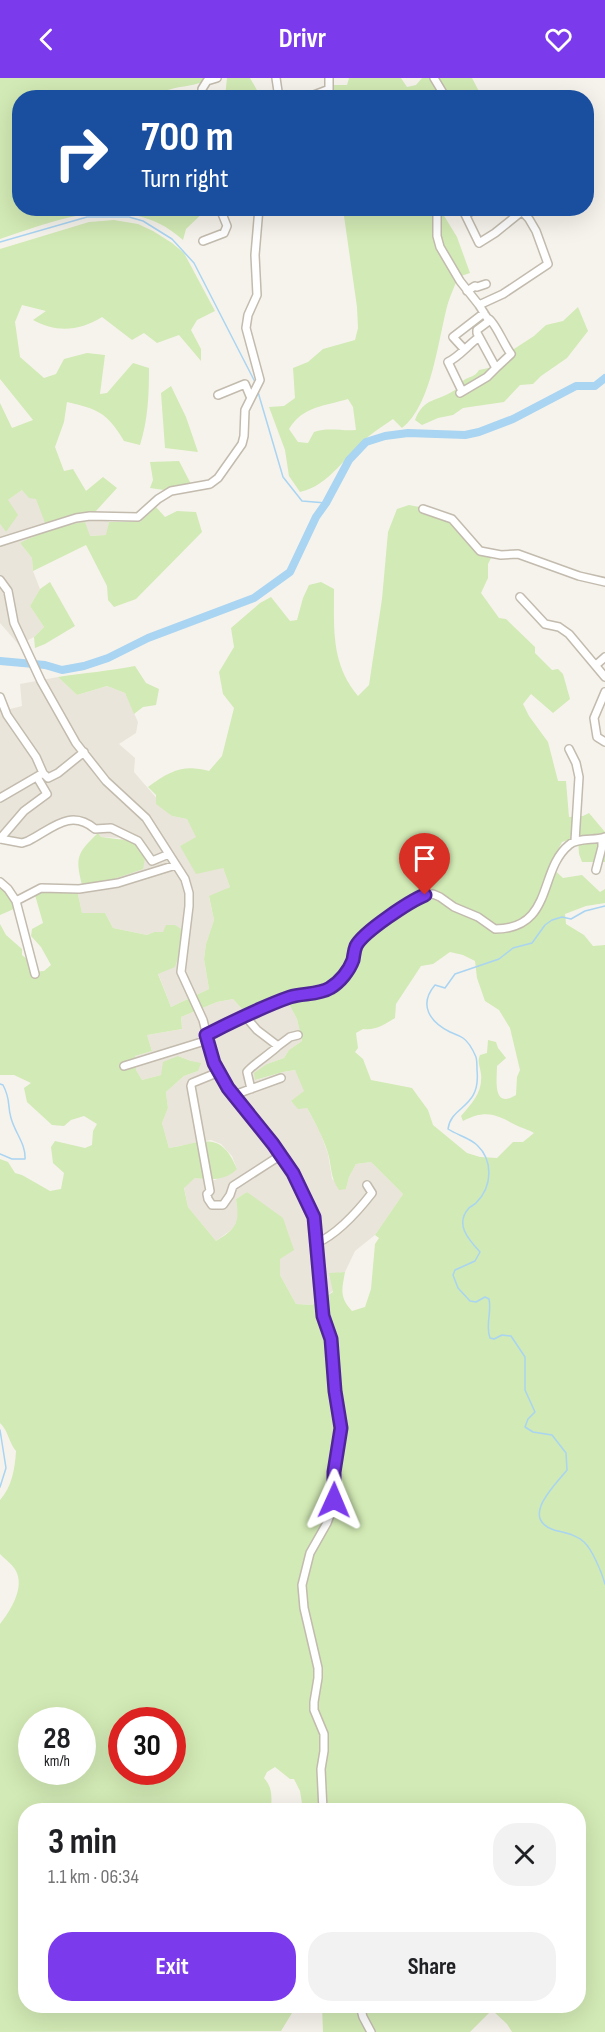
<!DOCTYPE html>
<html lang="en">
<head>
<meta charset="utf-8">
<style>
  :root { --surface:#fff; --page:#f2f2f2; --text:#202124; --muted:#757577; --accent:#7c3aed }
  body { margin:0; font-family:"Sofia Sans Condensed",sans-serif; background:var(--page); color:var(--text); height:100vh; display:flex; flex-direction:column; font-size:22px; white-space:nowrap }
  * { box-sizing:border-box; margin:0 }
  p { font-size:20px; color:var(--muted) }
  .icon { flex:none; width:33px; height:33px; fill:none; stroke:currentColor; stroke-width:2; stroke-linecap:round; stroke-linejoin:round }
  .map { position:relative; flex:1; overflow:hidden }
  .details { position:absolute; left:18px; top:1725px; width:568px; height:210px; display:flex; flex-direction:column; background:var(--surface); border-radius:24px; box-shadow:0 6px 24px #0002 }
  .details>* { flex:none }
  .top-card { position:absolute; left:12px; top:12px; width:582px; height:126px; border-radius:24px; box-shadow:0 6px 24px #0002; background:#1a4fa0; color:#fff; overflow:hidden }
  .speed { position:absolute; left:18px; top:1629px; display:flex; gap:12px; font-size:30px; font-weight:700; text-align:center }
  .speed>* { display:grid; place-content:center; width:78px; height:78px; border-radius:50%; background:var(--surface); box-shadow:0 6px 24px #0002; line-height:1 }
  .speed small { font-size:15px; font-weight:400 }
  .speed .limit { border:9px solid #d22; background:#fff; color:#111 }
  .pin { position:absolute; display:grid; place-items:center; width:51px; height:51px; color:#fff; margin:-62px -26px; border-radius:50% 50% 50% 0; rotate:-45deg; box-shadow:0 0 6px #0007 }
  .pin .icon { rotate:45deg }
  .me { position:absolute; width:66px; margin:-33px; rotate:1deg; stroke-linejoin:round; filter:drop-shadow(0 0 4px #0008) }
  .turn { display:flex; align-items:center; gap:21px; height:126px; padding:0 30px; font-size:27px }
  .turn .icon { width:78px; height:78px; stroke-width:2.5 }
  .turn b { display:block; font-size:42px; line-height:51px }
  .round { display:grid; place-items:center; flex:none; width:63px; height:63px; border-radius:24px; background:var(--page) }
  .headline { display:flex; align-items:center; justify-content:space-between; height:102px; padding:0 30px }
  h1 { font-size:36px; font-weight:700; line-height:45px }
  .cta { display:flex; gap:12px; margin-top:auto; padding:12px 30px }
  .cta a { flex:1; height:69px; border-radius:24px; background:var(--accent); color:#fff; font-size:24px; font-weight:700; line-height:69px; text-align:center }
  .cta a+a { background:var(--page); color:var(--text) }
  header { display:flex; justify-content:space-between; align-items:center; height:78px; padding:0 30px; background:var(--accent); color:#fff; font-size:27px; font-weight:700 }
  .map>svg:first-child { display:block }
</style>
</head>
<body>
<header><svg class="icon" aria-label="back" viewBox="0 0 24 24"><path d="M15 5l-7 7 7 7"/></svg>Drivr<svg class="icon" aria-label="heart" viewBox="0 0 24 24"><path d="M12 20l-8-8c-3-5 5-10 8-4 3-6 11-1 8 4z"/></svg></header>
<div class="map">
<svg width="605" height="1954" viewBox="0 0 605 1954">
  <rect width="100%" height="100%" fill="#f6f3ec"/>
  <path fill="#eae5da" d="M 22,412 L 36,421 L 82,436 L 96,433 L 110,436 L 107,457 L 89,458 L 85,445 L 20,465 L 32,480 L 33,493 L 40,511 L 30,528 L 44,549 L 34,559 L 19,567 L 0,545 L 0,446 L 6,454 L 8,422 Z
    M 58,599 L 77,617 L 107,608 L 125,615 L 138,644 L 136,655 L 119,666 L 135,680 L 134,694 L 172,738 L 187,741 L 197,759 L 180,768 L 223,790 L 230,809 L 209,819 L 214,842 L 206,866 L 204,881 L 209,911 L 171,929 L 158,895 L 163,854 L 154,854 L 147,857 L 113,850 L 105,835 L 82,835 L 76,807 L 82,807 L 121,760 L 101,759 L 92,746 L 70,740 L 36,758 L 0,764 L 0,624 L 6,623 L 10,631 L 22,628 L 20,606 Z
    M 283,915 L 297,941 L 302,963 L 289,972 L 284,980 L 267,986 L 256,1002 L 283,994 L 295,992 L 305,1013 L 291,1024 L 307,1030 L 320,1054 L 328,1076 L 332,1101 L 346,1111 L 349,1099 L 356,1086 L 371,1084 L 403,1116 L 375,1157 L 355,1173 L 345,1194 L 339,1194 L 333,1213 L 312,1227 L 296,1226 L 280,1197 L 280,1181 L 262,1127 L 247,1114 L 236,1121 L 239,1139 L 235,1149 L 216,1163 L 188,1129 L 184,1109 L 195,1100 L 215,1102 L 237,1091 L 232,1078 L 221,1066 L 211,1062 L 169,1070 L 162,1045 L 168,1030 L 166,1014 L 184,998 L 198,993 L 191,983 L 178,978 L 161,997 L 142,1002 L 136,992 L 135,978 L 152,973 L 147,957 L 182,951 L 181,939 L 217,924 L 233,921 L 243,932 Z"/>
  <path fill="#d2eab5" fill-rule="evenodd" d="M 0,0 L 209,0 C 197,9 182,7 168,12 L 168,19 L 20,20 L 20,130 L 207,131 L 186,151 L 183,162 C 176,156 168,150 160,146 C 108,120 51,144 0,161 Z
    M 227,0 L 250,0 L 261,19 L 225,19 Z
    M 349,0 L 401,0 L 407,9 L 416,7 L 422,0 L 472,0 L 482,19 L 333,19 L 330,7 L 347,7 Z
    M 343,131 L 454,131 L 443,136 L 457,159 L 470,195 L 458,199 C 455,207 451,216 448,225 C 438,261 432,327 402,350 L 393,341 C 385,347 376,352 369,358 C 347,376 329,408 300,414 L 289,398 L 285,372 L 269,329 L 284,328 L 295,320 L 293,290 L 308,284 L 323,271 L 355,262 L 358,250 L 357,229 ZM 348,321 L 353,329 L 356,352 C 340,353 328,349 314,354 L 308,365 L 298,364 L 289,351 C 303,328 325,328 348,321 Z
    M 114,142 L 138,146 L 153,153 L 172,165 L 184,175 L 215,233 L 197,242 L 191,252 L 201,271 L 201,283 L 179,257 L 157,265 L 144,255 L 132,262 L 102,239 C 80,253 56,255 33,242 L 46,233 L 22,227 L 15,244 L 20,279 L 44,300 L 56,296 L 64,281 L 87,275 L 105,277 L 100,316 L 107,315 L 133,285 L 149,290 C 149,317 148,342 140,367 L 124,363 C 107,334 97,331 67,324 L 64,344 L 55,369 L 64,393 L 73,391 L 86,413 L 103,399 L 117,410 L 96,433 L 45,445 L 36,421 L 29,420 L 22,412 L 8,422 L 18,437 L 6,454 L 0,446 L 0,325 L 12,350 L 33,342 L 0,301 L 0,171 L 89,144 Z
    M 578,229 L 588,253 L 567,280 L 541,298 L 533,306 L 520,307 L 504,324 L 463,330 L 453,337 L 438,340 L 422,347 L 415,342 C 424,319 437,324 455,312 C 459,310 460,305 464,302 C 470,298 475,299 479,292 L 498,288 L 512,280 L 514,271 L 534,258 L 546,247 L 563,243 Z
    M 171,308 L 186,339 L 198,374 L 165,370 L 161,315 Z
    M 179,383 L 191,406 L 164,412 L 150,410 L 153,402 L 150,384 Z
    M 409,427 C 423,430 443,431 455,440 C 469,452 475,468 494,474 L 488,486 L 488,500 L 481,515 L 499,540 L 506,541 L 535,569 L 535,575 L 552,592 L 558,591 L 563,596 L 570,621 L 553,635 L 531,616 L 523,626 L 529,638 L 548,664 L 558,703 L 566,703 L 569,739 L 583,738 L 589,735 L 605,754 L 605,784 L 582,784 L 579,776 L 578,759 L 562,764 L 550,788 L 563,800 L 582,797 L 600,814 L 605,811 L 605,825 L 586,828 L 565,836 L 566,846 L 584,857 L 593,868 L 605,867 L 605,1954 L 512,1954 L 507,1946 L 492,1932 L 470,1954 L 323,1954 L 322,1928 L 579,1928 L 579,1732 L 303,1732 L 300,1713 L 294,1701 L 290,1701 L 275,1689 L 267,1694 L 264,1700 C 272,1709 272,1718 271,1730 L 268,1732 L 26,1732 L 26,1928 L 291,1928 L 292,1935 L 281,1953 L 0,1954 L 0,1546 C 10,1533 25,1510 16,1493 C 13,1487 5,1481 0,1476 L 0,1422 C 12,1409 15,1390 16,1373 C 9,1365 8,1352 0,1345 L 0,1081 L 8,1084 L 15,1095 L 22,1097 L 50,1113 L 61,1111 L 64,1095 L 53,1085 L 51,1069 L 55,1063 L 85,1070 L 92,1067 L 93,1053 L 97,1046 L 84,1038 L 71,1042 L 64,1048 L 52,1047 L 27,1024 L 24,1010 L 31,1005 L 14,997 L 0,997 L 0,846 L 6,857 L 22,871 L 22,877 L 27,881 L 32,894 L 44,893 L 51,887 L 41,869 L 31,858 L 32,851 L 43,845 L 33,810 L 40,806 L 76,807 L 82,835 L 105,835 L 113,850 L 147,857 L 154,854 L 163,854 L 166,847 L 175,847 L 181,851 L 183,863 L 175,889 L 158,896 L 171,929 L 209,911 L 204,881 L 206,866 L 214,842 L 209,818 L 230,809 L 223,790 L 196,796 L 180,768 L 196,759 L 187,741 L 172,738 L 156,726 L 156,717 L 148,709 C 170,693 183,686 209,693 L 222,678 L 234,630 L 223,616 L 219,594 L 234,569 L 231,550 L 260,525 L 271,519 L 290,543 L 297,542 L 303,520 L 309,507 L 321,504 L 334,511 C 334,551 331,586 358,618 L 369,607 L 382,521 L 388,454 L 397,431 ZM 450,874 L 463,877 L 475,883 L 477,900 L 485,923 L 499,932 L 510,950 L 520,992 L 517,999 L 516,1017 C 492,1032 497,1001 497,988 L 506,980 L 498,970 L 496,964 L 488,962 L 487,975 L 480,977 C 477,984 480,988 481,996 C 483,1014 472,1025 461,1038 L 463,1043 C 488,1030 498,1038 520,1049 C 525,1051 529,1052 534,1055 L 523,1064 L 513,1064 L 497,1080 L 480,1079 L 467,1075 L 433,1047 L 428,1032 L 412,1010 L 371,1002 L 363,981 L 355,974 L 358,970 L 356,955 L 363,951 C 375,953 385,946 395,940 L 396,926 L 421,888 L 433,886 ZM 283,915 L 297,941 L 302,963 L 289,972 L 284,980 L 267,986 L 254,995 L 255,1002 L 283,994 L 295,992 L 304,1013 L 291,1023 L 298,1031 L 307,1030 C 315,1044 323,1059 328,1075 C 332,1090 330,1099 339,1112 L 346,1111 L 349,1099 L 356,1086 L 371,1084 L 403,1116 L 375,1157 L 379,1160 L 375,1166 L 371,1211 L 365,1229 L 352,1233 C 339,1219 342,1211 345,1194 L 329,1195 L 333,1214 L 312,1227 L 296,1226 L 280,1197 L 280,1181 L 294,1172 L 283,1140 L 247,1114 L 236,1121 C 240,1145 237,1150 216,1163 L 188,1129 L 184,1110 L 195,1100 C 211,1102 225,1103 237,1091 C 221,1052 204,1064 169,1070 L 162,1045 L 168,1030 L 166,1014 L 184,998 L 198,993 L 201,985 L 191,983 L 178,978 L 163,984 L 161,997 L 142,1002 L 136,992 L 135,978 L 152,973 L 147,957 L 182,951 L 181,939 L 217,924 L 233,921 L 243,932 ZM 32,1642 L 82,1642 L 82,1694 L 32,1694 ZM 122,1642 L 172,1642 L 172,1694 L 122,1694 Z
    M 156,429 L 165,439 L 177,433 L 196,434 L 202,454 L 136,521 L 114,529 L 108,522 L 107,508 L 86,467 L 33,493 L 32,480 L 20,465 C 40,455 63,447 85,444 L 90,458 L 106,457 L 109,444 L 140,444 Z
    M 50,504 L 75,548 L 45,566 L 35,570 L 34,559 L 44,549 L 30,528 L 40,511 Z
    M 135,588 L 146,605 L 159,611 L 156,627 L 143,629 L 134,636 L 125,615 L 107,608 L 77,617 L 58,599 C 84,595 109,593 135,588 Z
    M 98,755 L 101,759 L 132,763 L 145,780 L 143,791 L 102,805 L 82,807 C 75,779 77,775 98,755 Z
    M 0,801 L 19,819 L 16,830 L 0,837 Z"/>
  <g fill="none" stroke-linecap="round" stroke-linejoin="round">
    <path stroke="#a9d4f2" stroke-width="1.5" d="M 0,164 L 87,139 L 129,139 L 143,143 L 172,161 L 194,185 L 255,304
      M 258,314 L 283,399 L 302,423 L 326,425
      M 605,828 L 585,833 L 571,841 L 562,839 L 552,842 L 545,847 L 532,865 L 513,870 L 499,881 L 455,896 L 445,910 L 435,907 C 418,927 430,944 450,954 C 454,956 459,957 463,960 C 469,964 473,972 476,979 C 477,983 477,988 477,992 C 481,1031 451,1027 448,1051 C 457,1057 470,1060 477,1067 C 493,1082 493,1108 476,1125 C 474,1127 471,1128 469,1130 C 454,1146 469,1162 480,1174 L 475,1183 L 455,1192 L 453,1197 L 458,1210 L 470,1223 L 476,1224 L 485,1219 L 489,1221 C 492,1235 485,1247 490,1260 L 494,1261 L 502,1257 L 511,1258 L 525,1279 L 525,1312 L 535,1334 L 528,1341 L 525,1349 L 533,1354 L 552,1357 L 566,1375 L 567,1392 C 556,1406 519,1440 554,1452 C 565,1455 575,1456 584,1464 C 592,1471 602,1495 605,1506
      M 0,1006 L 3,1007 C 11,1022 7,1026 11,1040 C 15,1055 26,1066 25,1081 L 12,1081 L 0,1076
      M 0,1352 L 6,1390 L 0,1409"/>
    <path stroke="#a9d4f2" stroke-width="8" d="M 0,583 L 45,587 L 62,592 L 84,588 L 108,580 L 148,560 L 254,520 L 290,494 L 316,439 L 326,425 L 349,382 L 366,364 L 385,358 L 408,355 L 465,357 L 479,354 L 513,341 L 576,308 L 595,308 L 605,300"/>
    <g stroke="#c2bbae" stroke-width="10">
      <path id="minor" d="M 276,0 L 279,20
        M 434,0 L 446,20
        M 202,20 L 202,11 L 207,3 L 217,0
        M 306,20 L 327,12
        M 329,20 L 329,0
        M 437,130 L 437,158 L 440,169 L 460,203 L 479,227
        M 462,130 L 479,165 L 495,155 L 521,134
        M 259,132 L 270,130
        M 466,137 L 476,130
        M 203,163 L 224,155 L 227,148 L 221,133 L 224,130
        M 467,213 L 475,208 L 477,209 L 486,206
        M 489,241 C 496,246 504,267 511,276 L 496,290
        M 464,271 L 453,259 L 484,235
        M 462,313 L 448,284 C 460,278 467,268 479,259
        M 460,315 L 487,299 L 496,290 L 477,255 L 477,252 L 489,243 L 479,227 L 503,216 L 548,186 L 536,153 L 529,141 L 519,130
        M 218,317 L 245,306 L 250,318
        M 423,431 L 452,441 L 480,473 L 501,477 L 518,476 L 579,498 L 605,504
        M 0,464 L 76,440 L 90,438 L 138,439 L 158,421 L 171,413 L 210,406 L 218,400 L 242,366 L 244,358 L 245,332 L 260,302 L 246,250 L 248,237 L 257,217 L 255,177 L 259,130
        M 0,502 L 8,513 L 14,545 L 41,603 L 76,665 L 106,703 L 146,740 L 185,801 L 189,815 L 189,828 L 181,894 L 203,942 L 214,985 L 229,1010 L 273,1066 L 293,1095 L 314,1139 L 323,1238 L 331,1261 L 335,1313 L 341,1350 L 335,1394 L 333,1429 L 327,1445 L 310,1475 L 302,1507 L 304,1530 L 318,1590 L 318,1600 L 314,1624 L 314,1632 L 324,1656 L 324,1673 L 321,1691 L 323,1732
        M 520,519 L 545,546 L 559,549 L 569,556 L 605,599
        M 596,587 L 605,579
        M 605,614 L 594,640 L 597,659 L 605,664
        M 0,619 L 7,637 L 36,679 L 43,695
        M 569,671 L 576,685 L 579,699 L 575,763
        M 0,720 L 43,695 L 48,700 L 58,695 L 84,674
        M 0,761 L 22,765 L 28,763 C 52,751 70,730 95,751 L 111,750 L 138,763 L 152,783 L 169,776
        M 0,761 L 24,733 L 47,716 L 37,699
        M 596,792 L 602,769 L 602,761
        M 0,804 L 8,811 L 16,823 L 35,896
        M 16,823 L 41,810 L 79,811 L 118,805 L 176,787
        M 245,938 L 257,952 L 278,968 L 290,959 L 298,957
        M 206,957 L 277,924 L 294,918 L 324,913 L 331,910 L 347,893 L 352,882 L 355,870 L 362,860 L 408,826 L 425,817 L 433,816 L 440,819 L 454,829 L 478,839 L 495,851 C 554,851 538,792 569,767 C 578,759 594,763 605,759
        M 124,988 L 208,962
        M 219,994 L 192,1005 L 191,1008 L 210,1113 L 207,1116 L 208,1121 L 212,1127 L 223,1127 L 230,1117 L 233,1108 L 281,1077
        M 251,1011 L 247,994 C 252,987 270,976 278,968
        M 234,1017 L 281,1000
        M 317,1165 C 339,1155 358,1133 372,1115 L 367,1107
        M 360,1928 L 363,1939 L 371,1954"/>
    </g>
    <use href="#minor" stroke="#fff" stroke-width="7"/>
  </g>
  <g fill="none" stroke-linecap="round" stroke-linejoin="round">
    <g stroke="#51269a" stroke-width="15">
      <path id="route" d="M 334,1422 L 334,1394 L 341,1350 L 335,1313 L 331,1261 L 323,1238 L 314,1139 L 293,1095 L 273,1066 L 228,1010 L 214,985 L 206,957 C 234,943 261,929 290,919 C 302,915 319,917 330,910 C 340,904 349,893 353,882 C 354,877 354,873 356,868 C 363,854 410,823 425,817"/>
    </g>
    <use href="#route" stroke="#7c3aed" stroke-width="10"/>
  </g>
</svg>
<div class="speed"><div>28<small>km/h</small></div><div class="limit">30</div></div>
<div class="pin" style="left:425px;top:817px;background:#d93025"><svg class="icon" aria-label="arrive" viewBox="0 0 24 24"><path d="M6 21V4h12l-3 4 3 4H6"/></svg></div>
<svg class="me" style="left:334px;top:1422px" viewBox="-20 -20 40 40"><path d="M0-17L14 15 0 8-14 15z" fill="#7c3aed" stroke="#fff" stroke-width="4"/></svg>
<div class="top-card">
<div class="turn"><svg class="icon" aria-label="right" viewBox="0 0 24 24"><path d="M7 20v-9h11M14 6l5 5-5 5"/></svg><div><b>700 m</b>Turn right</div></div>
</div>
<section class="details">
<div class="headline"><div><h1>3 min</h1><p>1.1 km · 06:34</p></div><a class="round"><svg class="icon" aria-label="close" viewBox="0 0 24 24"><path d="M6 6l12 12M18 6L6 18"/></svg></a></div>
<div class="cta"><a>Exit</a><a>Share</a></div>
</section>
</div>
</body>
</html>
